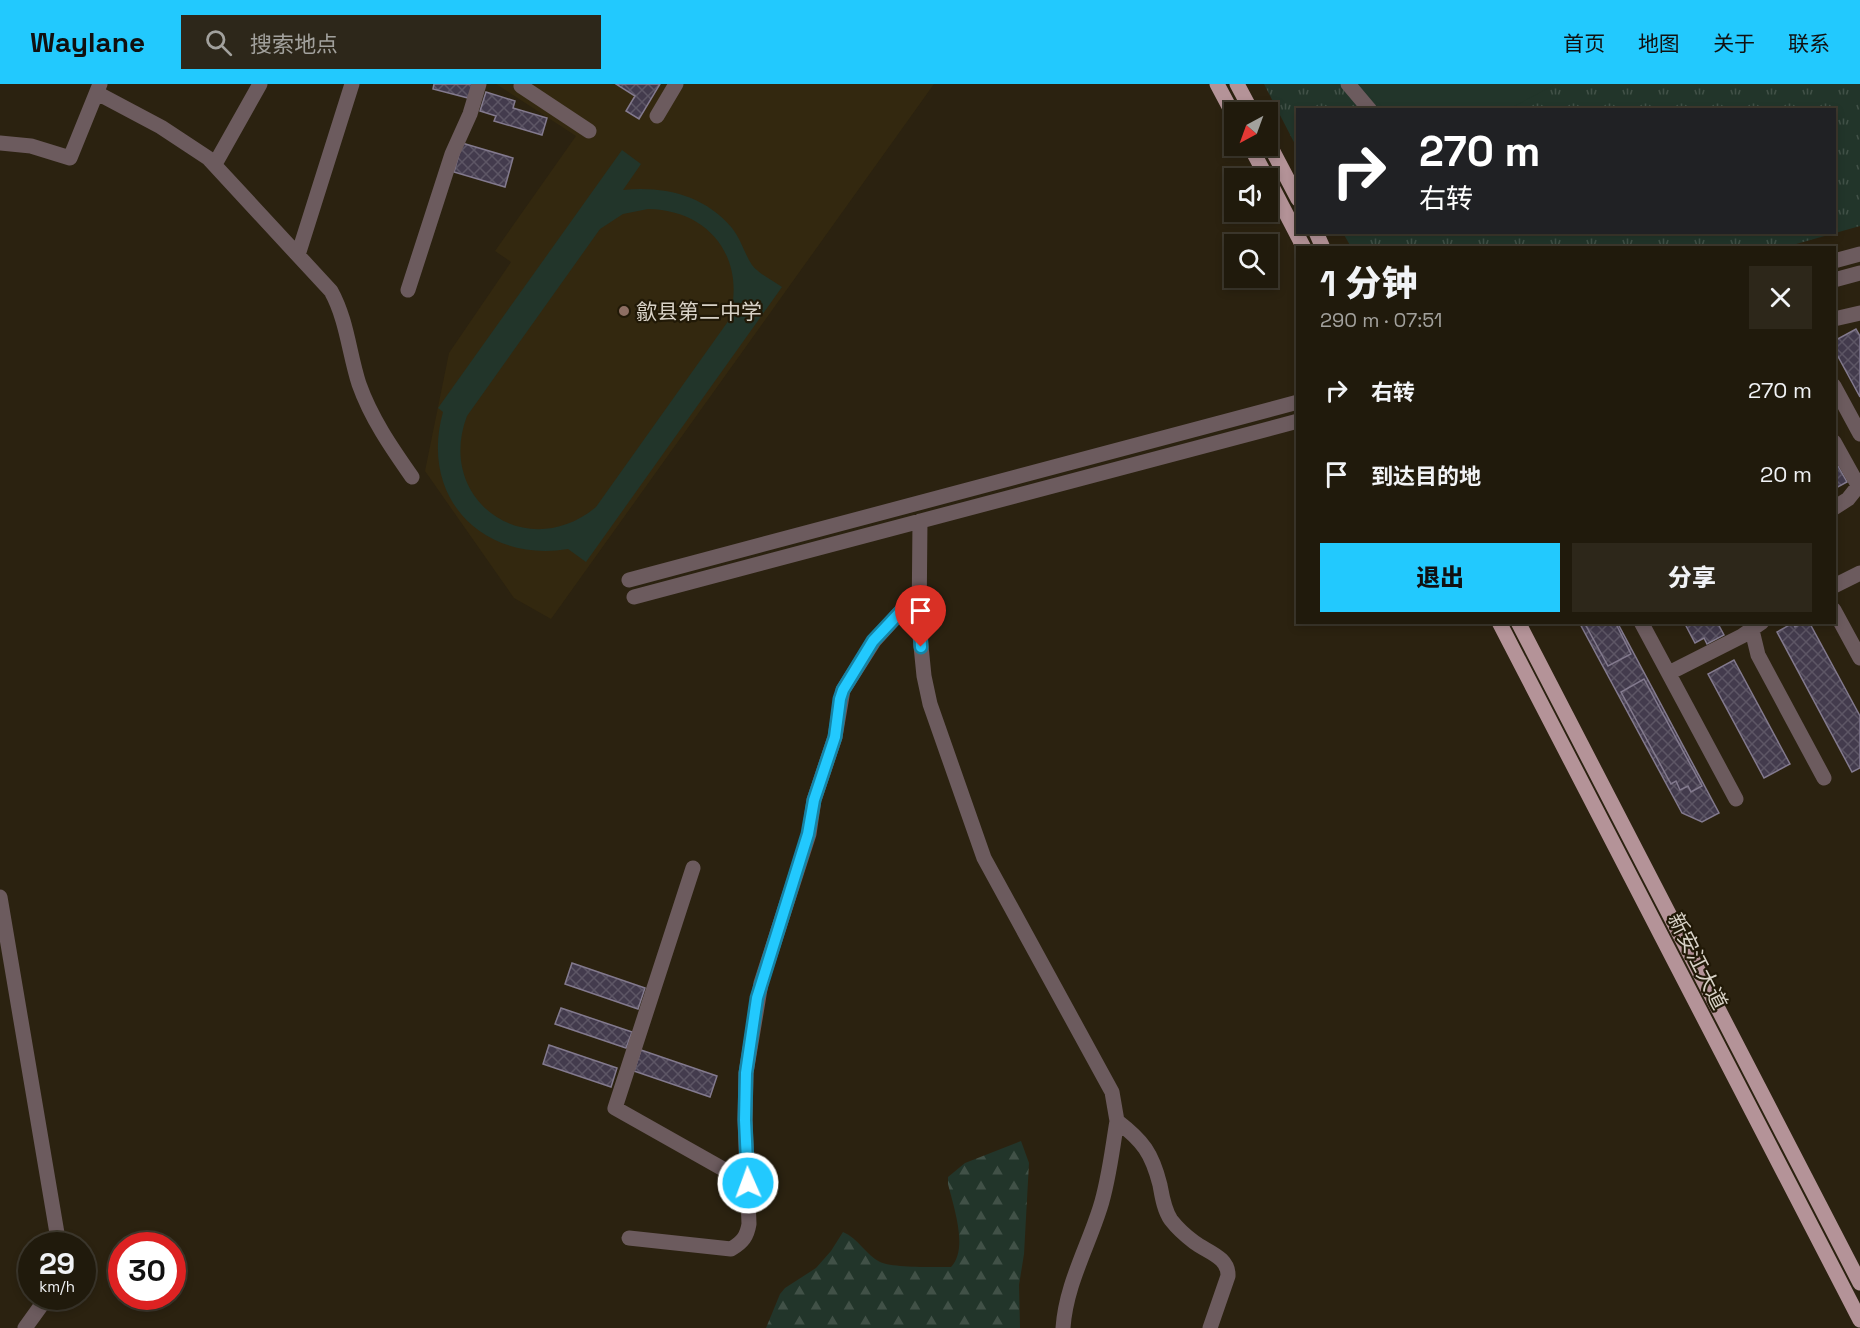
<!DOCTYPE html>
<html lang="zh">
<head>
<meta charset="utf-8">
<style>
  :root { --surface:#201a0c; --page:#2d271a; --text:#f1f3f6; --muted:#a2a19d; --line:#3d382d; --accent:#22c9fe }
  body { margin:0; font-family:"Space Grotesk","Noto Sans SC",sans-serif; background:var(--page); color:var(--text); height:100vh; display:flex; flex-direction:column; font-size:22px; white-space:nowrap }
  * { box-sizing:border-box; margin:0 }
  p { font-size:20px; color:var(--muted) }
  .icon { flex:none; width:33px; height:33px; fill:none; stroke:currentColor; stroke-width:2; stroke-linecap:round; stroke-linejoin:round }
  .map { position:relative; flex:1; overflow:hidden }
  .panel { position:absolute; left:1296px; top:162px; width:540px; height:378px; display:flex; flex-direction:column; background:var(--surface); border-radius:0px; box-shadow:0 3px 9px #0003,0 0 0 2px var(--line) }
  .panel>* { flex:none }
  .banner { position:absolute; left:1296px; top:24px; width:540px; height:126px; border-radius:0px; box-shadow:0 3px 9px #0003,0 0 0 2px var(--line); background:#202124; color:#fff; overflow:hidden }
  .needle { width:39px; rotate:221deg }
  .fabs { position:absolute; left:1224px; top:18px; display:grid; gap:12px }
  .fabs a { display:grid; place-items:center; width:54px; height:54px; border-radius:0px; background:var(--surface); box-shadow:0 3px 9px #0003,0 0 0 2px var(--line); font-size:30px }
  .speed { position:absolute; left:18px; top:1148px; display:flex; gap:12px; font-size:30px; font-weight:700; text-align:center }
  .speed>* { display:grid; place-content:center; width:78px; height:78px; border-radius:50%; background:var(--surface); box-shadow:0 3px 9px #0003,0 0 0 2px var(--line); line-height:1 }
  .speed small { font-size:15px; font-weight:400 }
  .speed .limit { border:9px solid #d22; background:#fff; color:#111 }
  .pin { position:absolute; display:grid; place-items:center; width:51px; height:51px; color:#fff; margin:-62px -26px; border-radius:50% 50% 50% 0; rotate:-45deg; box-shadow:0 0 6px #0007 }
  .pin .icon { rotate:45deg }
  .me { position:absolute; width:66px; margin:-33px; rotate:358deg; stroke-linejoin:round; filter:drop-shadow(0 0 4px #0008) }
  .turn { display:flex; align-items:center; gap:21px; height:126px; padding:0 24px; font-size:27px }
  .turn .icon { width:78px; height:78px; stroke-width:2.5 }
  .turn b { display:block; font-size:42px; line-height:51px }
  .round { display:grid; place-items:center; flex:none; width:63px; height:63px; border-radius:0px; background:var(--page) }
  .headline { display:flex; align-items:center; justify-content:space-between; height:102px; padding:0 24px }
  h1 { font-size:36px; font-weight:800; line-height:45px }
  .button { display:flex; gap:12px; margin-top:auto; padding:12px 24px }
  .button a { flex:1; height:69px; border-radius:0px; background:var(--accent); color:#111; font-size:24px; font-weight:800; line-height:69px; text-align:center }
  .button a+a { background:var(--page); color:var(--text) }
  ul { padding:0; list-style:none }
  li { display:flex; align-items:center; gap:18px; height:84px; padding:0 24px }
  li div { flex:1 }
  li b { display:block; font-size:22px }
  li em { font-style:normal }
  header { display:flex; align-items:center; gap:36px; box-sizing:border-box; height:84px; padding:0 30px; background:var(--accent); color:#111 }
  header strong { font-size:28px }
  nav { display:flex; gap:33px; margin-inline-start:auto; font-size:21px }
  .search { width:420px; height:54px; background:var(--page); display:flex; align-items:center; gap:15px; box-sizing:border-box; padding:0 21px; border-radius:0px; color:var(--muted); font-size:22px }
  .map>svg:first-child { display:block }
</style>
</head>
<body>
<header>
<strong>Waylane</strong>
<div class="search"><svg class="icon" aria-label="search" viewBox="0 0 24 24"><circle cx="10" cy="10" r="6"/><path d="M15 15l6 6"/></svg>搜索地点</div>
<nav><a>首页</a><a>地图</a><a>关于</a><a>联系</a></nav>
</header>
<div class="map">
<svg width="1860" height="1244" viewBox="0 0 1860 1244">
  <defs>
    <pattern id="grass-tufts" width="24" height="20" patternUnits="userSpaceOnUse" patternTransform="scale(1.5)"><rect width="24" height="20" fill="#22352a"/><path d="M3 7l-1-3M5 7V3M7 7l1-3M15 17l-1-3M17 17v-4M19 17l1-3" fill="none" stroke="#415147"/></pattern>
    <pattern id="forest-firs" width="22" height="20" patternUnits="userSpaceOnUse" patternTransform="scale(1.5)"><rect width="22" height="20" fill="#22352a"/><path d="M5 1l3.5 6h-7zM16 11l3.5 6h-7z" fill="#415147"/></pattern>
    <pattern id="building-cross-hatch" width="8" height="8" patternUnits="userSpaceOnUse" patternTransform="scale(1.5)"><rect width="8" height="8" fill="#433b4d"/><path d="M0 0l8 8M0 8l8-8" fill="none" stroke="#5d5665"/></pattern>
  </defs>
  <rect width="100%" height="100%" fill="#2b2210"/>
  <path fill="#33280f" d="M 496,0 L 934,0 L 551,535 L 514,514 L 425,387 L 449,269 L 511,178 L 495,167 L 576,52 Z"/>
  <path fill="url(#grass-tufts)" d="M 1264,0 L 1860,0 L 1860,142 L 1782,164 L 1351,163 L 1343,149 L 1834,148 L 1834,26 L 1298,26 L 1297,64 Z"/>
  <path fill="url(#forest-firs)" d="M 1021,1057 L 1029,1079 L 1024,1170 L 1019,1201 L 1020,1244 L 766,1244 L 780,1210 L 785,1204 L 816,1184 L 831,1167 L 843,1148 C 858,1154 866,1171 880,1178 C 893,1184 935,1183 951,1183 C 969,1165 953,1121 948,1100 L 948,1093 L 965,1079 Z"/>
  <path fill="#22352a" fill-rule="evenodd" d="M 1357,0 L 1556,0 L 1507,26 L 1386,25 L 1370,13 Z
    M 622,66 L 641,80 L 623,106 C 664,102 704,111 732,144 C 742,157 744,169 752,181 C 758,189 773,197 782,203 L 586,478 L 568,465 C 482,479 419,413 443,328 L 438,324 ZM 648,125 C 711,126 747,176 729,236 L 596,423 C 526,481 435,416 467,332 L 600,145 L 623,130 Z"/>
  <path fill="url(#building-cross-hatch)" stroke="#837a8e" stroke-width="1.5" d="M 434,0 L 476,0 L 472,15 L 433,5 Z
    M 616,0 L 660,0 L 639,35 L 626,27 L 635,12 Z
    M 486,8 L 515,17 L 513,24 L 547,34 L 542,51 L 494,37 L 496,32 L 480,27 Z
    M 462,59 L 513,74 L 505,103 L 454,88 Z
    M 1856,245 L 1860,252 L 1860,313 L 1834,265 L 1834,257 Z
    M 1834,375 L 1847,398 L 1834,405 Z
    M 1579,538 L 1617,538 L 1719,729 L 1702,738 L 1682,729 Z
    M 1584,538 L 1615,538 L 1631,570 L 1608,582 Z
    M 1684,538 L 1717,538 L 1724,551 L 1707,560 L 1704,554 L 1695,559 Z
    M 1804,538 L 1809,538 L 1860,632 L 1860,684 L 1852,688 L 1777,548 L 1793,539 L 1795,543 Z
    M 1734,576 L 1790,680 L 1764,694 L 1708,590 Z
    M 1644,595 L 1702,702 L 1691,708 L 1688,702 L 1680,706 L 1676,697 L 1671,700 L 1621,608 Z
    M 572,879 L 645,904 L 638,925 L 565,900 Z
    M 561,924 L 632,948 L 626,964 L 555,940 Z
    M 549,961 L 617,984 L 611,1003 L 543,980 Z
    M 641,966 L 717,992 L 710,1013 L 634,987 Z"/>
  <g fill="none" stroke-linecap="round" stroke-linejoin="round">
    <path stroke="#6c5b5e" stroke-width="15" d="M 522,0 L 521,2 L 589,47
      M 1348,0 L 1370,26
      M 97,9 L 161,43 L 208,74 L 331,207 C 347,236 349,269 359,300 C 371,334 391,363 412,393
      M 657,32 L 676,0
      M 0,59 L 31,62 L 70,74 L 100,0
      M 215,80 L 260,0
      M 298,171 L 352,0
      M 1834,177 L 1860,170
      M 1834,196 L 1860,189
      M 408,206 L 452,70 L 470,30 L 479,0
      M 1834,235 L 1860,229
      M 1834,302 L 1860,350
      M 1834,358 L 1858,401
      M 1834,424 L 1848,415 L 1860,400
      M 920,437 L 919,542 L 924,592 L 930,620 L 984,774 L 1112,1008 L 1117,1037 C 1112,1066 1109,1096 1100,1124 C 1087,1165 1066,1201 1063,1244
      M 629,496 L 1298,318
      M 1834,502 L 1860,489
      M 634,513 L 1298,337
      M 1834,526 L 1860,574
      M 1641,538 L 1736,715
      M 1750,538 L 1758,571 L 1824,694
      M 1669,589 L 1742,552 L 1762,538
      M 693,784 L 615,1024 L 748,1099
      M 0,813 L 59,1161
      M 1117,1037 C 1143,1057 1152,1069 1160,1101 C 1162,1112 1164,1126 1171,1136 C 1178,1145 1186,1152 1194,1158 C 1207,1168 1229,1173 1228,1192 L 1210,1244
      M 629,1154 L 731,1165 C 743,1158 747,1152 749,1140 L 745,1036 L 746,989 L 761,899 L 809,750 L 814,716 L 835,653 L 843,606 L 874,557 L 904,524 L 919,520
      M 25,1244 L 48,1212"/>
    <path stroke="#b49398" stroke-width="15" d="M 1217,0 L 1234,32
      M 1237,0 L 1252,28
      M 1268,58 L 1298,115
      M 1250,62 L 1267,94
      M 1268,95 L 1304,164
      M 1316,148 L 1323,164
      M 1499,538 L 1860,1236
      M 1518,538 L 1860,1199"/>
  </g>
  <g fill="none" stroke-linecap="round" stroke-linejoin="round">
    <g stroke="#1683a5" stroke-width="15">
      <path id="route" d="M 748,1099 L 745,1036 L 746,989 L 757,914 L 808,750 L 814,716 L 835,653 L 840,615 L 843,606 L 873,557 L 904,524 L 919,520 L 921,563"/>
    </g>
    <use href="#route" stroke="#22c9fe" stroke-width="10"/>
  </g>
  <circle fill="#8d6e63" stroke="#211907" stroke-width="2" cx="624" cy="227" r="6"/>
  <g text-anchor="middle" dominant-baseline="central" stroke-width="4.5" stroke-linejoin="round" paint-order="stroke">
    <g font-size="21" fill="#d8d2c7" stroke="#211907" text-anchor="start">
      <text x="636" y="227">歙县第二中学</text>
    </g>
    <g font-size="21" fill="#d8d2c7" stroke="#211907">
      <text transform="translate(1698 877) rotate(63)">新安江大道</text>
    </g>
  </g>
</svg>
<div class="fabs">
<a><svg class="needle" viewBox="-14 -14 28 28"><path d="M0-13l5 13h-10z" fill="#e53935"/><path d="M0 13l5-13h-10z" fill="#a2a19d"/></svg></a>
<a><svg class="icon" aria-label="sound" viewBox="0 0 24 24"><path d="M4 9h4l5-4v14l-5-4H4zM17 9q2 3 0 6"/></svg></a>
<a><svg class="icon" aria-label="search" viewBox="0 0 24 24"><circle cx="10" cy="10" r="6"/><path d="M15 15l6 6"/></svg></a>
</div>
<div class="speed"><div>29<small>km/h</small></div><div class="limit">30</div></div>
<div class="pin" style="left:921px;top:563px;background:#d93025"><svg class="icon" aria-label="arrive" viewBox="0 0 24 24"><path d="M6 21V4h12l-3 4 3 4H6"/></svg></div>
<svg class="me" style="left:748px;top:1099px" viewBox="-20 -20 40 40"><circle r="17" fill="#22c9fe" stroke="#fff" stroke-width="3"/><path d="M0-11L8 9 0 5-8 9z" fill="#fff"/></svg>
<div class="banner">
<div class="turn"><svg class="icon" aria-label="right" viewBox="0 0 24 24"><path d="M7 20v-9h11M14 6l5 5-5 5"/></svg><div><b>270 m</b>右转</div></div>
</div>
<section class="panel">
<div class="headline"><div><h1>1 分钟</h1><p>290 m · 07:51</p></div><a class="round"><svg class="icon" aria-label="close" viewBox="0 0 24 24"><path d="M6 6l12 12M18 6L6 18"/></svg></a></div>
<ul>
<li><svg class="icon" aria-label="right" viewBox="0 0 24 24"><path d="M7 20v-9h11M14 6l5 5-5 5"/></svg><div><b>右转</b></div><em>270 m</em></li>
<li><svg class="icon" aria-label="arrive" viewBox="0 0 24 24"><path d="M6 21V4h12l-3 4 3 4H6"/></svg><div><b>到达目的地</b></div><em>20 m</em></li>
</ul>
<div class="button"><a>退出</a><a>分享</a></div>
</section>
</div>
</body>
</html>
